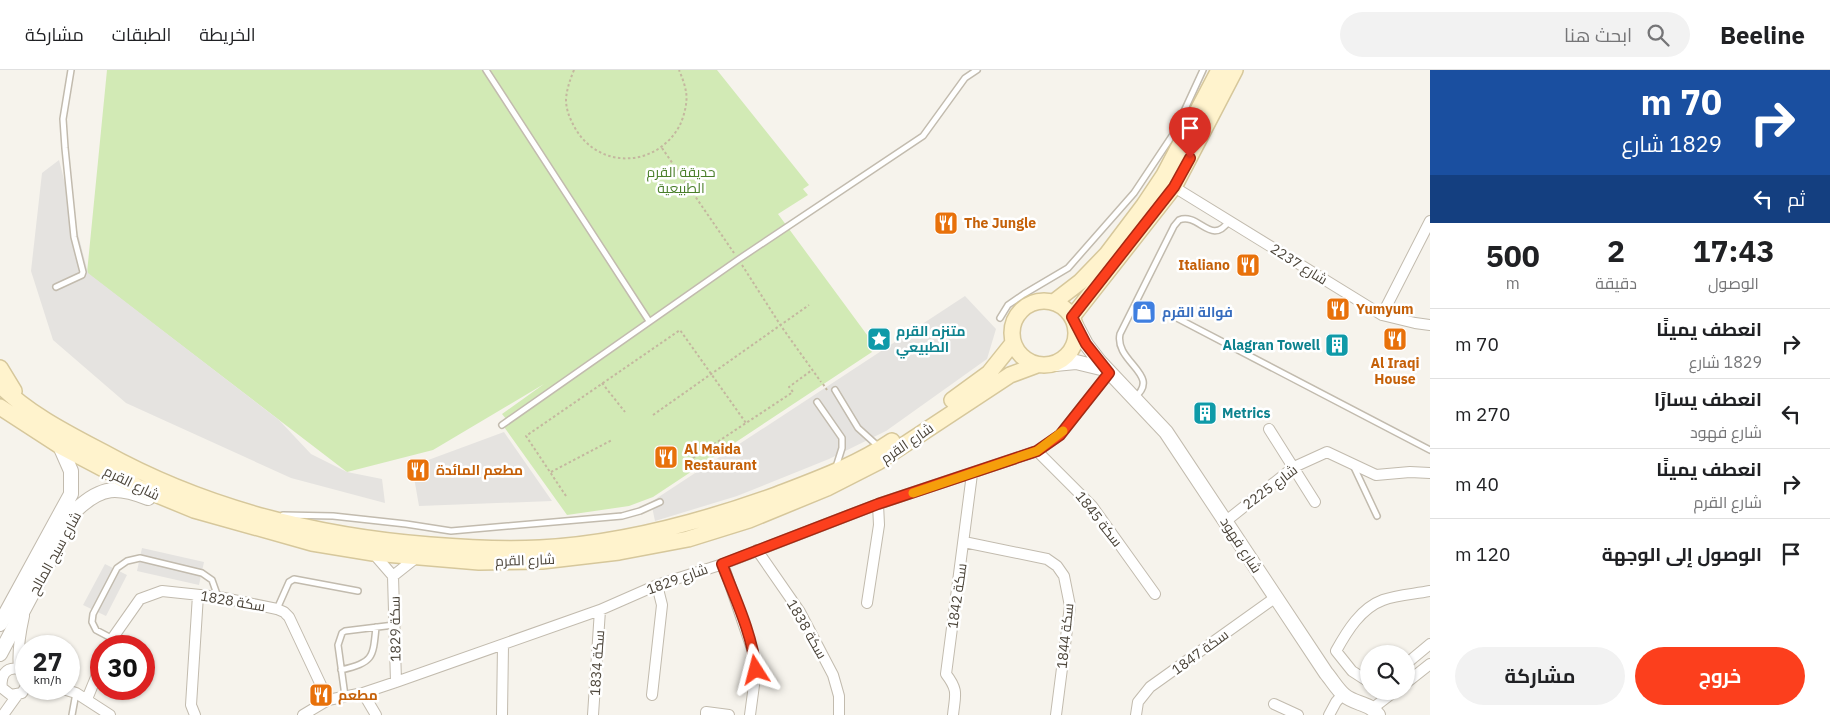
<!DOCTYPE html>
<html lang="ar">
<head>
<meta charset="utf-8">
<style>
  :root { --surface:#fff; --page:#f2f2f2; --text:#202124; --muted:#757577; --line:#e0e0e0; --accent:#fc3f1d }
  body { margin:0; font-family:"IBM Plex Sans",Cairo,sans-serif; background:var(--page); color:var(--text); direction:rtl; height:100vh; display:flex; flex-direction:column; font-size:19px; white-space:nowrap }
  * { box-sizing:border-box; margin:0 }
  p { font-size:16px; color:var(--muted) }
  .icon { flex:none; width:28px; height:28px; fill:none; stroke:currentColor; stroke-width:2; stroke-linecap:round; stroke-linejoin:round }
  .map { position:relative; flex:1; overflow:hidden; direction:ltr }
  .panel { display:flex; flex-direction:column; background:var(--surface); width:400px }
  .panel>* { flex:none }
  .top-card { background:#1a4fa0; color:#fff; overflow:hidden }
  .tools { position:absolute; left:1360px; top:575px; display:grid; gap:10px }
  .tools a { display:grid; place-items:center; width:55px; height:55px; border-radius:50%; background:var(--surface); box-shadow:0 1px 4px #0004; font-size:25px }
  .speed { position:absolute; left:15px; top:565px; display:flex; gap:10px; font-size:25px; font-weight:700; text-align:center }
  .speed>* { display:grid; place-content:center; width:65px; height:65px; border-radius:50%; background:var(--surface); box-shadow:0 1px 4px #0004; line-height:1 }
  .speed small { font-size:12px; font-weight:400 }
  .speed .limit { border:8px solid #d22; background:#fff; color:#111 }
  .pin { position:absolute; display:grid; place-items:center; width:42px; height:42px; color:#fff; margin:-51px -21px; border-radius:50% 50% 50% 0; rotate:-45deg; box-shadow:0 0 5px #0007 }
  .pin .icon { rotate:45deg }
  .me { position:absolute; width:55px; margin:-28px; rotate:351deg; stroke-linejoin:round; filter:drop-shadow(0 0 4px #0008) }
  .turn { display:flex; align-items:center; gap:18px; height:105px; padding:0 25px; font-size:22px }
  .turn .icon { width:65px; height:65px; stroke-width:2.5 }
  .turn b { display:block; font-size:35px; line-height:42px }
  .then { display:flex; align-items:center; height:48px; padding:0 25px; background:#0003; gap:10px; font-size:19px }
  .eta { display:flex; justify-content:space-evenly; align-items:center; height:85px; text-align:center }
  .eta b { font-size:30px; font-weight:700; line-height:35px }
  .primary-button { display:flex; gap:10px; margin-top:auto; padding:10px 25px }
  .primary-button a { flex:1; height:58px; border-radius:30px; background:var(--accent); color:#fff; font-size:20px; font-weight:700; line-height:58px; text-align:center }
  .primary-button a+a { background:var(--page); color:var(--text) }
  ul { padding:0; list-style:none }
  li { display:flex; align-items:center; gap:15px; height:70px; padding:0 25px; border-top:1px solid var(--line) }
  li div { flex:1 }
  li b { display:block; font-size:19px }
  li em { font-style:normal }
  header { display:flex; align-items:center; gap:30px; box-sizing:border-box; height:70px; padding:0 25px; background:var(--surface); border-bottom:1px solid var(--line) }
  header strong { font-size:24px }
  nav { display:flex; gap:28px; margin-inline-start:auto; font-size:18px }
  .search { width:350px; height:45px; background:var(--page); display:flex; align-items:center; gap:12px; box-sizing:border-box; padding:0 18px; border-radius:28px; color:var(--muted); font-size:19px }
  main { display:flex; flex:1; min-height:0 }
  .map>svg:first-child { display:block }
</style>
</head>
<body>
<header>
<strong>Beeline</strong>
<div class="search"><svg class="icon" aria-label="search" viewBox="0 0 24 24"><circle cx="10" cy="10" r="6"/><path d="M15 15l6 6"/></svg>ابحث هنا</div>
<nav><a>الخريطة</a><a>الطبقات</a><a>مشاركة</a></nav>
</header>
<main>
<section class="panel">
<div class="top-card">
<div class="turn"><svg class="icon" aria-label="right" viewBox="0 0 24 24"><path d="M7 20v-9h11M14 6l5 5-5 5"/></svg><div><b>70 m</b>1829 شارع</div></div>
<div class="then">ثم<svg class="icon" aria-label="left" viewBox="0 0 24 24"><path d="M17 20v-9H6M10 6l-5 5 5 5"/></svg></div>
</div>
<div class="eta">
<div><b>17:43</b><p>الوصول</p></div>
<div><b>2</b><p>دقيقة</p></div>
<div><b>500</b><p>m</p></div>
</div>
<ul>
<li><svg class="icon" aria-label="right" viewBox="0 0 24 24"><path d="M7 20v-9h11M14 6l5 5-5 5"/></svg><div><b>انعطف يمينًا</b><p>1829 شارع</p></div><em>70 m</em></li>
<li><svg class="icon" aria-label="left" viewBox="0 0 24 24"><path d="M17 20v-9H6M10 6l-5 5 5 5"/></svg><div><b>انعطف يسارًا</b><p>شارع فهود</p></div><em>270 m</em></li>
<li><svg class="icon" aria-label="right" viewBox="0 0 24 24"><path d="M7 20v-9h11M14 6l5 5-5 5"/></svg><div><b>انعطف يمينًا</b><p>شارع القرم</p></div><em>40 m</em></li>
<li><svg class="icon" aria-label="arrive" viewBox="0 0 24 24"><path d="M6 21V4h12l-3 4 3 4H6"/></svg><div><b>الوصول إلى الوجهة</b></div><em>120 m</em></li>
</ul>
<div class="primary-button"><a>خروج</a><a>مشاركة</a></div>
</section>
<div class="map">
<svg width="1430" height="645" viewBox="0 0 1430 645">
  <rect width="100%" height="100%" fill="#f6f3ec"/>
  <path fill="#d2eab5" d="M 107,0 L 717,0 L 809,115 L 803,119 L 808,125 L 778,144 L 873,273 L 868,276 L 872,282 L 653,427 L 629,436 L 567,445 L 502,354 L 507,350 L 502,344 L 544,314 L 433,380 L 347,402 L 87,203 Z"/>
  <path fill="#e5e3e0" d="M 59,90 L 88,203 L 279,350 L 311,384 L 347,402 L 382,409 L 385,433 L 291,408 L 126,333 L 53,270 L 31,201 L 42,103 Z
    M 965,226 L 996,259 L 987,289 L 886,361 L 829,389 L 737,426 L 655,451 L 651,432 Z
    M 504,362 L 552,431 L 419,436 L 412,396 Z
    M 142,478 L 204,492 L 199,515 L 137,501 Z
    M 105,494 L 127,505 L 106,546 L 83,535 Z"/>
  <g fill="none" stroke-linecap="round" stroke-linejoin="round">
    <g stroke="#c2bbae" stroke-width="8">
      <path id="service" d="M 486,0 L 649,251
        M 56,217 L 82,205 L 83,202 L 74,167 L 65,78 L 63,49 L 71,0
        M 1173,246 L 1430,380
        M 1000,248 L 1008,235 L 1024,224 L 1068,198 L 1134,123 L 1174,63 L 1203,0
        M 835,320 L 858,358 L 879,377
        M 1134,328 C 1163,305 1114,292 1120,264 L 1174,156 L 1179,150 C 1199,142 1211,177 1229,151
        M 817,332 L 842,368 L 842,378 L 836,397
        M 502,355 L 739,189 L 923,66 L 965,8 L 977,0
        M 1353,395 L 1377,446
        M 283,445 L 333,446 L 406,454 L 451,461 L 622,446 L 640,441 L 660,432
        M 277,539 L 289,512 L 294,509 L 358,521
        M 113,569 L 96,560 L 92,552 L 93,544 L 117,498 L 127,491 L 140,488 L 202,503 L 212,510 L 218,527
        M 341,600 C 373,592 373,589 376,557
        M 345,626 L 338,575 L 342,563 L 345,561 L 394,555
        M 72,645 L 76,623"/>
    </g>
    <g stroke="#c2bbae" stroke-width="12">
      <path id="minor" d="M 1174,117 L 1382,245 L 1415,253 L 1430,255
        M 1382,245 L 1430,151
        M 1269,359 L 1315,432
        M 1037,381 L 1092,436 L 1155,524
        M 1226,451 L 1294,397 L 1327,382 L 1376,405 L 1410,402 L 1430,403
        M 964,472 L 1047,489 L 1057,496 L 1064,506 L 1070,536 L 1056,645
        M 757,480 L 800,542 L 833,605 L 839,626 L 839,645
        M 373,483 L 393,506 L 396,612
        M 723,494 L 754,585 L 756,600 L 750,645
        M 393,506 L 417,487
        M 867,533 L 879,455 L 878,434
        M 110,576 L 114,566 L 140,529 L 162,521 L 219,527 L 277,539 L 284,542 L 289,547 L 328,630
        M 1406,594 L 1430,574
        M 19,599 C 17,581 20,564 24,546
        M 26,607 L 19,599 C 6,596 0,606 2,618 L 11,625 L 22,623 L 26,616
        M 1369,612 L 1352,601 L 1336,581 C 1347,561 1361,538 1383,530 C 1397,525 1415,524 1430,521
        M 1406,613 L 1430,594
        M 63,619 L 76,623 L 110,645
        M 363,623 L 376,645
        M 652,625 L 662,535 L 657,515
        M 87,629 L 101,595
        M 1274,634 L 1298,645
        M 1373,638 L 1395,621
        M 3,645 L 18,624
        M 195,645 L 191,635 L 198,525
        M 303,645 L 328,630 L 363,623 L 396,612 L 600,540 L 657,515 L 723,494 L 878,434 L 1037,381 L 1060,365 L 1109,303
        M 502,645 L 503,575
        M 593,645 L 600,540
        M 706,645 L 706,642 L 729,645
        M 953,645 C 955,625 959,621 946,604 L 972,404
        M 1136,645 L 1138,632 L 1150,617 L 1276,527
        M 1329,645 L 1336,632 L 1343,624"/>
    </g>
    <g stroke="#c2bbae" stroke-width="16">
      <path id="tertiary" d="M 1076,255 L 1086,274 L 1099,291 L 1166,362 L 1326,603 C 1332,610 1337,619 1344,625 C 1356,635 1369,632 1378,645
        M 1055,294 L 1076,292 L 1105,299
        M 0,554 L 71,424 L 71,401 L 60,376
        M 0,584 L 77,439 C 102,416 117,416 148,428"/>
    </g>
    <g stroke="#d6c79b" stroke-width="18">
      <path id="secondary" d="M1012 263a32 32 0 1 1 64 0a32 32 0 1 1-64 0Z
        M 1054,232 L 1080,212 L 1107,184 L 1144,135 L 1164,105 L 1219,0
        M 1072,247 L 1174,117 L 1235,0
        M 0,298 L 14,321
        M 0,315 C 29,344 67,363 103,382 C 204,438 316,466 430,475 C 467,478 503,480 540,478 C 619,474 701,452 776,425 C 815,410 857,395 892,371
        M 952,330 L 989,303 L 1013,273
        M 0,337 L 60,376 L 138,417 L 194,440 L 312,473 L 373,483 L 479,492 L 542,491 L 619,482 L 688,469 L 749,450 L 827,418 L 878,392 L 1010,305 L 1037,295"/>
    </g>
    <path stroke="#c4b79f" stroke-width="2" stroke-dasharray="2.5 2.5" stroke-linecap="butt" d="M 574,0 C 570,10 567,18 566,29 C 566,40 570,49 575,58 C 599,100 657,98 680,55 C 684,46 688,32 686,22 C 685,15 682,7 679,0
      M 662,78 L 734,183
      M 742,195 L 781,256 L 821,312
      M 602,313 L 625,342
      M 823,314 L 827,320
      M 653,345 L 809,235
      M 693,388 L 793,322 L 789,317 L 812,300
      M 551,402 L 612,370
      M 566,426 L 526,366 L 680,260 L 746,353"/>
    <use href="#service" stroke="#fff" stroke-width="5"/>
    <use href="#minor" stroke="#fff" stroke-width="10"/>
    <use href="#tertiary" stroke="#fff" stroke-width="14"/>
    <use href="#secondary" stroke="#fff3cd" stroke-width="15"/>
  </g>
  <g fill="none" stroke-linecap="round" stroke-linejoin="round">
    <g stroke="#a42913" stroke-width="12">
      <path id="route" d="M 756,600 C 752,563 735,528 722,494 L 878,434 L 1037,381 L 1060,365 L 1109,303 L 1086,274 L 1072,247 L 1174,117 L 1190,88"/>
    </g>
    <use href="#route" stroke="#fc3f1d" stroke-width="9"/>
    <path stroke="#f59e0b" stroke-width="9" d="M 913,423 L 1037,381 L 1063,361"/>
  </g>
  <defs>
    <g id="restaurant-square" transform="scale(1.25)"><rect x="-9" y="-9" width="18" height="18" rx="4" fill="#e8710a" stroke="#fff"/><path d="M-5-6h1v4h1v-4h1v4h1v-4h1v5L-1.5 .5V6h-2V.5L-5-1ZM5-6V6H3V1.5H1.5Q1.5-4 5-6Z" fill="#fff"/></g>
    <g id="shop-square" transform="scale(1.25)"><rect x="-9" y="-9" width="18" height="18" rx="4" fill="#3f7fe0" stroke="#fff"/><path d="M-5-2.5h2.3a2.7 3.5 0 0 1 5.4 0H5L5.5 6h-11ZM-1.5-2.5h3a1.5 2.3 0 0 0-3 0Z" fill="#fff"/></g>
    <g id="sight-square" transform="scale(1.25)"><rect x="-9" y="-9" width="18" height="18" rx="4" fill="#0f9aa8" stroke="#fff"/><path d="M0-6L1.8-2.2L6-1.7L2.9 1.2L3.7 5.4L0 3.3L-3.7 5.4L-2.9 1.2L-6-1.7L-1.8-2.2Z" fill="#fff"/></g>
    <g id="building-square" transform="scale(1.25)"><rect x="-9" y="-9" width="18" height="18" rx="4" fill="#0f9aa8" stroke="#fff"/><path d="M-4-6H4V6H1V3H-1V6H-4ZM-2.5-4.3h1.7v1.8h-1.7ZM.8-4.3h1.7v1.8H.8ZM-2.5-1h1.7V.8h-1.7ZM.8-1h1.7V.8H.8Z" fill="#fff"/></g>
  </defs>
  <g fill-rule="evenodd">
    <use href="#restaurant-square" x="946" y="153"/>
    <use href="#restaurant-square" x="1248" y="195"/>
    <use href="#restaurant-square" x="1338" y="239"/>
    <use href="#shop-square" x="1144" y="242"/>
    <use href="#sight-square" x="879" y="269"/>
    <use href="#restaurant-square" x="1395" y="269"/>
    <use href="#building-square" x="1337" y="275"/>
    <use href="#building-square" x="1205" y="343"/>
    <use href="#restaurant-square" x="666" y="387"/>
    <use href="#restaurant-square" x="418" y="400"/>
    <use href="#restaurant-square" x="321" y="625"/>
  </g>
  <g text-anchor="middle" dominant-baseline="central" stroke-width="5" stroke-linejoin="round" paint-order="stroke">
    <g font-size="14" fill="#4a7f2a" stroke="#fff">
      <text x="681" y="102">حديقة القرم<tspan x="681" dy="16">الطبيعية</tspan></text>
    </g>
    <g font-size="14" font-weight="bold" fill="#c56008" stroke="#fff" text-anchor="start">
      <text x="964" y="153">The Jungle</text>
      <text x="1230" y="195" text-anchor="end">Italiano</text>
      <text x="1356" y="239">Yumyum</text>
      <text x="1395" y="293" text-anchor="middle">Al Iraqi<tspan x="1395" dy="16">House</tspan></text>
      <text x="684" y="379">Al Maida<tspan x="684" dy="16">Restaurant</tspan></text>
      <text x="436" y="400">مطعم المائدة</text>
      <text x="338" y="625">مطعم</text>
    </g>
    <g font-size="14" fill="#4b4439" stroke="#fff">
      <text transform="translate(1299 194) rotate(32)">2237 شارع</text>
      <text transform="translate(907 373) rotate(-34)">شارع القرم</text>
      <text transform="translate(132 413) rotate(26)">شارع القرم</text>
      <text transform="translate(1270 417) rotate(-37)">شارع 2225</text>
      <text transform="translate(1099 449) rotate(52)">1845 سكة</text>
      <text transform="translate(1241 475) rotate(57)">شارع فهود</text>
      <text transform="translate(55 483) rotate(-61)">شارع سيح المالح</text>
      <text transform="translate(525 490) rotate(-2)">شارع القرم</text>
      <text transform="translate(677 509) rotate(-20)">1829 شارع</text>
      <text transform="translate(957 526) rotate(-82)">سكة 1842</text>
      <text transform="translate(233 531) rotate(10)">سكة 1828</text>
      <text transform="translate(395 559) rotate(-91)">سكة 1829</text>
      <text transform="translate(807 559) rotate(60)">1838 سكة</text>
      <text transform="translate(1065 566) rotate(-84)">سكة 1844</text>
      <text transform="translate(1200 582) rotate(-36)">سكة 1847</text>
      <text transform="translate(597 593) rotate(-86)">سكة 1834</text>
    </g>
    <g font-size="14" font-weight="bold" fill="#366cbe" stroke="#fff" text-anchor="start">
      <text x="1162" y="242">فوالة القرم</text>
    </g>
    <g font-size="14" font-weight="bold" fill="#0d838f" stroke="#fff" text-anchor="start">
      <text x="896" y="261">متنزه القرم<tspan x="896" dy="16">الطبيعي</tspan></text>
      <text x="1320" y="275" text-anchor="end">Alagran Towell</text>
      <text x="1222" y="343">Metrics</text>
    </g>
  </g>
</svg>
<div class="tools">
<a><svg class="icon" aria-label="search" viewBox="0 0 24 24"><circle cx="10" cy="10" r="6"/><path d="M15 15l6 6"/></svg></a>
</div>
<div class="speed"><div>27<small>km/h</small></div><div class="limit">30</div></div>
<div class="pin" style="left:1190px;top:88px;background:#d93025"><svg class="icon" aria-label="arrive" viewBox="0 0 24 24"><path d="M6 21V4h12l-3 4 3 4H6"/></svg></div>
<svg class="me" style="left:756px;top:600px" viewBox="-20 -20 40 40"><path d="M0-17L14 15 0 8-14 15z" fill="#fc3f1d" stroke="#fff" stroke-width="4"/></svg>
</div>
</main>
</body>
</html>
